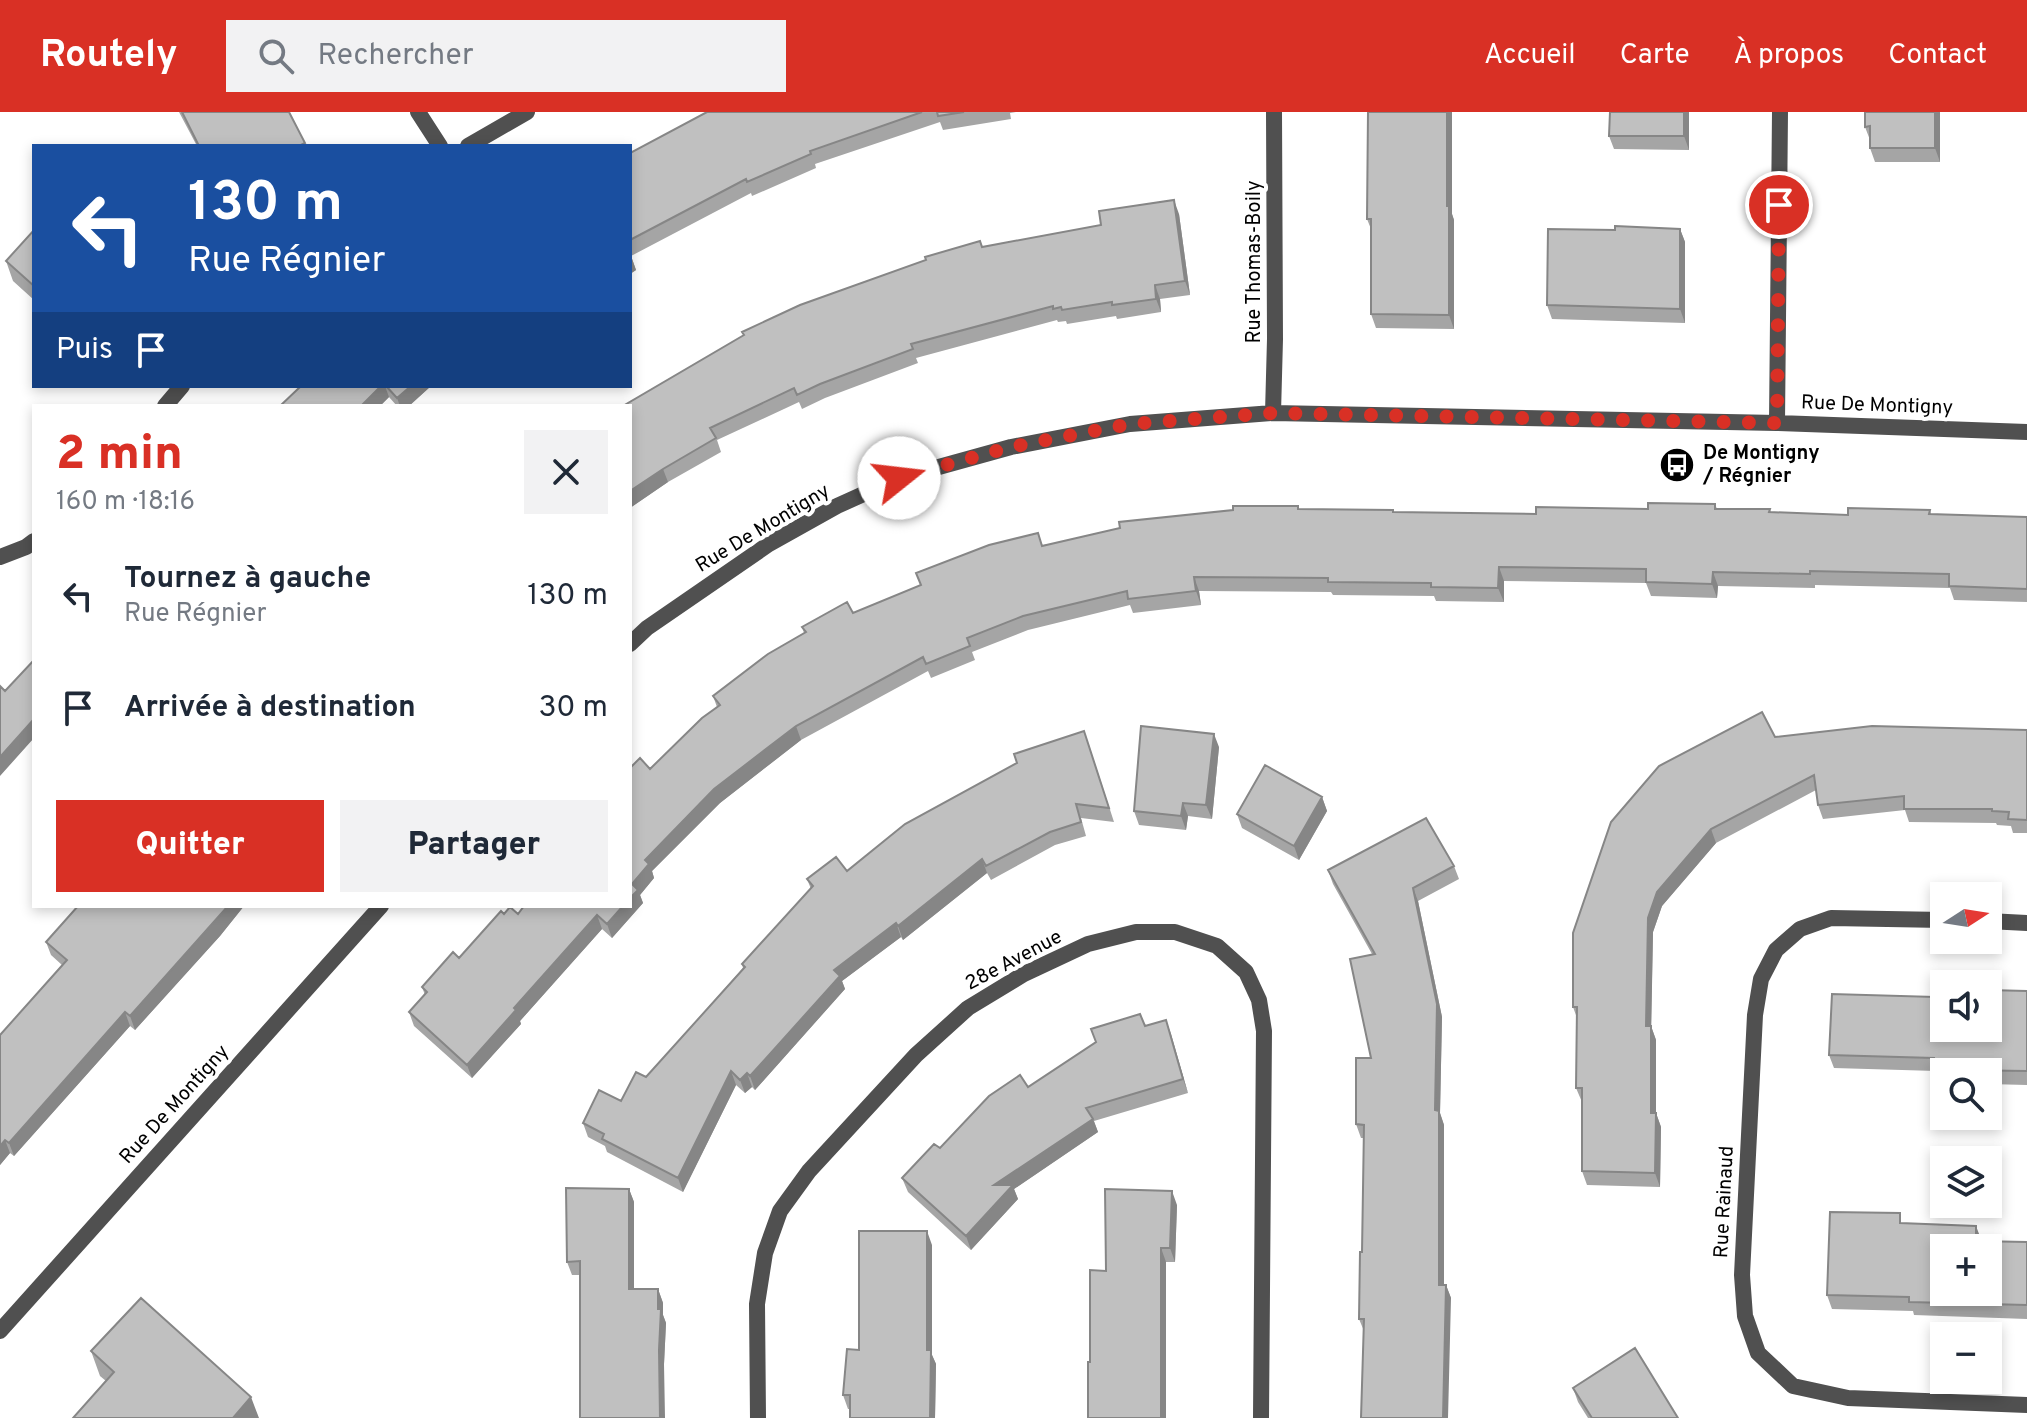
<!DOCTYPE html>
<html lang="fr">
<head>
<meta charset="utf-8">
<style>
  :root { --surface:#fff; --page:#f2f2f3; --text:#1f2937; --muted:#747a83; --accent:#d93025 }
  body { margin:0; font-family:Overpass,sans-serif; background:var(--page); color:var(--text); height:100vh; display:flex; flex-direction:column; font-size:30px; white-space:nowrap }
  * { box-sizing:border-box; margin:0 }
  p { font-size:26px; color:var(--muted) }
  .icon { flex:none; width:44px; height:44px; fill:none; stroke:currentColor; stroke-width:2; stroke-linecap:round; stroke-linejoin:round }
  .map { position:relative; flex:1; overflow:hidden }
  .sheet { position:absolute; left:32px; top:292px; width:600px; height:504px; display:flex; flex-direction:column; background:var(--surface); border-radius:0px; box-shadow:0 4px 12px #0003 }
  .sheet>* { flex:none }
  .guide { position:absolute; left:32px; top:32px; width:600px; height:244px; border-radius:0px; box-shadow:0 4px 12px #0003; background:#1a4fa0; color:#fff; overflow:hidden }
  .needle { width:52px; rotate:78deg }
  .fabs { position:absolute; left:1930px; top:770px; display:grid; gap:16px }
  .fabs a { display:grid; place-items:center; width:72px; height:72px; border-radius:0px; background:var(--surface); box-shadow:0 4px 12px #0003; font-size:40px }
  .pin { position:absolute; display:grid; place-items:center; width:68px; height:68px; color:#fff; margin:-34px; border:4px solid #fff; border-radius:50%; box-shadow:0 2px 8px #0007 }
  .me { position:absolute; width:88px; margin:-44px; rotate:74deg; stroke-linejoin:round; filter:drop-shadow(0 0 6px #0008) }
  .turn { display:flex; align-items:center; gap:28px; height:168px; padding:0 24px; font-size:36px }
  .turn .icon { width:104px; height:104px; stroke-width:2.5 }
  .turn b { display:block; font-size:56px; line-height:68px }
  .then { display:flex; align-items:center; height:76px; padding:0 24px; background:#0003; gap:16px; font-size:30px }
  .round { display:grid; place-items:center; flex:none; width:84px; height:84px; border-radius:0px; background:var(--page) }
  .summary { display:flex; align-items:center; justify-content:space-between; height:136px; padding:0 24px }
  h1 { font-size:48px; font-weight:800; line-height:60px; color:var(--accent) }
  .primary-button { display:flex; gap:16px; margin-top:auto; padding:16px 24px }
  .primary-button a { flex:1; height:92px; border-radius:0px; background:var(--accent); color:#fff; font-size:32px; font-weight:800; line-height:92px; text-align:center }
  .primary-button a+a { background:var(--page); color:var(--text) }
  ul { padding:0; list-style:none }
  li { display:flex; align-items:center; gap:24px; height:112px; padding:0 24px }
  li div { flex:1 }
  li b { display:block; font-size:30px }
  li em { font-style:normal }
  header { display:flex; align-items:center; gap:48px; box-sizing:border-box; height:112px; padding:0 40px; background:var(--accent); color:#fff }
  header strong { font-size:38px }
  nav { display:flex; gap:44px; margin-inline-start:auto; font-size:28px }
  .search { width:560px; height:72px; background:var(--page); display:flex; align-items:center; gap:20px; box-sizing:border-box; padding:0 28px; border-radius:0px; color:var(--muted); font-size:30px }
  .map>svg:first-child { display:block }
</style>
</head>
<body>
<header>
<strong>Routely</strong>
<div class="search"><svg class="icon" aria-label="search" viewBox="0 0 24 24"><circle cx="10" cy="10" r="6"/><path d="M15 15l6 6"/></svg>Rechercher</div>
<nav><a>Accueil</a><a>Carte</a><a>À propos</a><a>Contact</a></nav>
</header>
<div class="map">
<svg width="2027" height="1306" viewBox="0 0 2027 1306">
  <rect width="100%" height="100%" fill="#fff"/>
  <g fill="none" stroke-linecap="round" stroke-linejoin="round">
    <path stroke="#505050" stroke-width="16" d="M 418,0 L 440,34
      M 468,34 L 527,0
      M 165,294 L 182,274
      M 1273,301 L 1275,227 L 1274,0
      M 1777,311 L 1780,0
      M 0,445 L 26,435 L 34,429
      M 630,532 L 647,516 L 769,432 L 837,394 L 899,366 L 1011,335 L 1130,312 L 1273,301 L 1777,311 L 2027,320
      M 1944,808 L 1831,806 L 1800,817 L 1776,838 L 1761,867 L 1755,903 L 1742,1163 L 1745,1204 L 1758,1241 L 1793,1274 L 1848,1286 L 2027,1293
      M 1988,809 L 2027,811
      M 0,1219 L 381,794
      M 758,1306 L 757,1192 L 765,1141 L 780,1099 L 809,1059 L 916,943 L 968,896 L 1024,862 L 1088,832 L 1136,820 L 1175,820 L 1217,834 L 1246,860 L 1259,888 L 1264,919 L 1261,1306"/>
  </g>
  <path fill="#a5a5a5" d="M 179,0 L 289,0 L 306,34 L 197,34 Z
    M 707,0 L 1016,0 L 1010,1 L 1011,7 L 943,18 L 940,10 L 815,52 L 816,56 L 752,84 L 751,81 L 631,144 L 636,158 L 630,162 L 630,41 Z
    M 1610,0 L 1689,0 L 1689,38 L 1614,37 L 1609,24 Z
    M 1940,0 L 1940,50 L 1875,50 L 1870,36 L 1870,28 L 1865,15 Z
    M 1179,102 L 1190,183 L 1160,187 L 1161,200 L 1117,207 L 1116,204 L 1067,212 L 1066,209 L 1058,210 L 1057,208 L 916,246 L 918,251 L 825,286 L 802,297 L 799,290 L 717,328 L 721,340 L 668,370 L 630,396 L 630,294 L 982,135 Z
    M 1452,102 L 1454,108 L 1454,217 L 1376,216 L 1371,202 L 1371,117 L 1367,107 Z
    M 1680,117 L 1685,130 L 1685,211 L 1552,207 L 1547,193 Z
    M 34,118 L 34,188 L 13,169 L 6,149 Z
    M 301,274 L 431,274 L 409,294 L 397,294 L 389,285 L 380,294 L 280,294 Z
    M 1715,392 L 1717,397 L 1770,397 L 1771,401 L 1848,403 L 1930,398 L 1931,402 L 2027,405 L 2027,490 L 1954,488 L 1950,476 L 1815,473 L 1815,476 L 1718,474 L 1717,486 L 1651,484 L 1646,471 L 1504,469 L 1504,490 L 1436,489 L 1434,484 L 1333,483 L 1331,480 L 1199,479 L 1201,493 L 1133,501 L 1130,493 L 1028,518 L 972,540 L 975,548 L 931,566 L 928,559 L 801,628 L 720,691 L 652,759 L 654,766 L 640,783 L 643,791 L 612,826 L 602,817 L 520,909 L 521,912 L 472,966 L 414,914 L 409,900 L 425,883 L 422,875 L 459,846 L 504,802 L 518,802 L 650,657 L 717,595 L 713,584 L 804,521 L 802,515 L 853,501 L 1043,433 L 1300,397 L 1394,400 L 1536,402 L 1648,397 Z
    M 2027,618 L 2027,721 L 2013,721 L 2011,714 L 1997,713 L 1996,711 L 1909,710 L 1905,698 L 1823,707 L 1818,693 L 1816,678 L 1716,731 L 1662,794 L 1653,820 L 1651,914 L 1656,928 L 1656,1001 L 1661,1015 L 1660,1075 L 1587,1073 L 1582,1059 L 1582,990 L 1576,976 L 1577,906 L 1573,895 L 1775,625 Z
    M 1089,633 L 1114,710 L 1081,706 L 1086,724 L 1055,733 L 991,768 L 987,761 L 903,828 L 901,825 L 842,869 L 845,877 L 755,978 L 752,975 L 745,981 L 736,973 L 683,1080 L 607,1040 L 605,1034 L 588,1025 L 583,1011 L 621,989 L 646,965 L 743,856 L 742,852 L 811,777 L 807,767 L 847,759 Z
    M 1219,635 L 1212,707 L 1188,704 L 1186,718 L 1139,713 L 1134,699 Z
    M 1322,685 L 1327,699 L 1299,748 L 1242,716 L 1237,702 Z
    M 1454,754 L 1459,767 L 1418,789 L 1442,905 L 1440,1001 L 1444,1013 L 1444,1173 L 1446,1173 L 1451,1186 L 1364,1219 L 1359,1207 L 1362,1140 L 1364,1026 L 1361,1026 L 1356,1012 L 1371,946 L 1372,842 L 1333,772 L 1328,758 Z
    M 78,794 L 244,794 L 220,824 L 135,918 L 130,914 L 14,1044 L 10,1041 L 0,1053 L 0,923 L 62,853 L 51,843 L 46,830 Z
    M 2027,879 L 2027,973 L 1988,972 L 1988,960 L 1944,960 L 1944,968 L 1939,968 L 1936,959 L 1834,956 L 1829,943 L 1935,885 L 1944,882 Z
    M 1166,908 L 1188,981 L 1094,1009 L 1098,1020 L 1014,1077 L 1018,1087 L 971,1138 L 908,1080 L 902,1066 L 940,1036 L 1028,975 L 1145,914 Z
    M 629,1077 L 634,1090 L 634,1177 L 658,1177 L 663,1191 L 663,1203 L 666,1211 L 664,1252 L 580,1163 L 572,1163 L 567,1150 Z
    M 1177,1093 L 1175,1150 L 1166,1150 L 1090,1250 L 1106,1159 Z
    M 1904,1112 L 1981,1127 L 1981,1129 L 2027,1130 L 2027,1207 L 1914,1203 L 1913,1199 L 1832,1197 L 1827,1183 Z
    M 932,1133 L 932,1243 L 936,1252 L 935,1306 L 850,1306 L 850,1297 L 848,1297 L 843,1283 L 859,1238 Z
    M 91,1239 L 259,1306 L 106,1269 L 100,1264 Z
    M 1573,1276 L 1678,1306 L 1588,1306 L 1578,1290 Z"/>
  <path fill="#868686" d="M 1447,0 L 1452,0 L 1452,102 L 1454,108 L 1454,217 L 1449,203 Z
    M 1684,0 L 1689,0 L 1689,38 L 1684,24 Z
    M 1935,0 L 1940,0 L 1940,50 L 1935,36 Z
    M 1174,88 L 1179,102 L 1190,183 L 1185,169 Z
    M 1680,117 L 1685,130 L 1685,211 L 1680,197 Z
    M 631,144 L 636,158 L 630,162 L 630,145 Z
    M 1155,173 L 1160,187 L 1161,200 L 1156,187 Z
    M 381,274 L 385,274 L 389,285 L 380,294 L 361,294 Z
    M 411,274 L 431,274 L 409,294 L 400,294 L 397,286 Z
    M 663,357 L 668,370 L 630,396 L 630,379 Z
    M 1499,455 L 1504,469 L 1504,490 L 1498,476 Z
    M 1713,460 L 1718,474 L 1717,486 L 1712,472 Z
    M 1194,465 L 1199,479 L 1201,493 L 1196,479 Z
    M 34,607 L 34,626 L 0,664 L 0,645 Z
    M 796,614 L 801,628 L 720,691 L 652,759 L 654,766 L 640,783 L 643,791 L 612,826 L 607,812 L 623,794 L 630,794 L 632,772 L 645,748 L 714,677 Z
    M 1214,622 L 1219,635 L 1212,707 L 1206,693 Z
    M 1322,685 L 1327,699 L 1299,748 L 1294,734 Z
    M 1183,691 L 1188,704 L 1186,718 L 1181,704 Z
    M 1711,717 L 1716,731 L 1662,794 L 1653,820 L 1651,928 L 1646,914 L 1648,806 L 1657,780 Z
    M 982,747 L 987,761 L 903,828 L 898,814 Z
    M 1413,776 L 1418,789 L 1442,905 L 1440,1001 L 1444,1013 L 1444,1186 L 1439,1173 L 1435,998 Z
    M 228,794 L 244,794 L 220,824 L 135,918 L 130,904 Z
    M 597,803 L 602,817 L 520,909 L 521,912 L 472,966 L 467,953 L 514,896 Z
    M 896,811 L 901,825 L 842,869 L 845,877 L 755,978 L 750,964 L 834,858 Z
    M 125,900 L 130,914 L 14,1044 L 9,1031 Z
    M 1166,908 L 1171,922 L 1188,981 L 1183,967 Z
    M 1651,914 L 1656,928 L 1656,1015 L 1651,1001 Z
    M 731,959 L 736,973 L 683,1080 L 678,1066 Z
    M 747,961 L 752,975 L 745,981 L 740,968 Z
    M 1656,1001 L 1661,1015 L 1660,1075 L 1655,1061 Z
    M 1093,1007 L 1098,1020 L 1014,1077 L 1018,1087 L 971,1138 L 966,1124 L 994,1073 Z
    M 5,1028 L 10,1041 L 0,1053 L 0,1034 Z
    M 629,1077 L 634,1090 L 634,1191 L 629,1177 Z
    M 1172,1079 L 1177,1093 L 1175,1150 L 1170,1136 Z
    M 1976,1114 L 1981,1127 L 1981,1136 L 1976,1129 Z
    M 927,1119 L 932,1133 L 932,1243 L 936,1252 L 935,1306 L 930,1306 L 927,1238 Z
    M 1161,1136 L 1166,1150 L 1166,1306 L 1161,1306 Z
    M 1446,1173 L 1451,1186 L 1448,1306 L 1443,1306 Z
    M 658,1177 L 663,1191 L 663,1203 L 666,1211 L 664,1252 L 665,1306 L 660,1306 Z
    M 251,1285 L 259,1306 L 233,1306 Z"/>
  <path fill="#c0c0c0" stroke="#868686" stroke-width="2" fill-rule="evenodd" d="M 182,0 L 289,0 L 305,31 L 299,34 L 199,34 Z
    M 707,0 L 922,0 L 810,39 L 811,42 L 747,70 L 746,67 L 630,128 L 630,41 Z
    M 937,0 L 964,0 L 938,4 Z
    M 1368,0 L 1447,0 L 1447,94 L 1449,94 L 1449,203 L 1371,202 L 1371,107 L 1367,107 Z
    M 1610,0 L 1684,0 L 1684,24 L 1609,24 Z
    M 1865,0 L 1935,0 L 1935,36 L 1870,36 L 1870,14 L 1865,15 Z
    M 1174,88 L 1185,169 L 1155,173 L 1156,187 L 1112,193 L 1112,190 L 1062,198 L 1061,195 L 1053,197 L 1053,194 L 911,232 L 913,237 L 820,272 L 797,283 L 794,276 L 710,316 L 716,326 L 663,357 L 630,379 L 630,294 L 623,294 L 744,223 L 742,220 L 800,193 L 926,148 L 925,145 L 980,129 L 982,135 L 1101,113 L 1099,99 Z
    M 1615,114 L 1680,117 L 1680,197 L 1547,193 L 1548,117 L 1615,118 Z
    M 34,118 L 34,174 L 6,149 Z
    M 301,274 L 381,274 L 361,294 L 280,294 Z
    M 386,274 L 411,274 L 397,286 Z
    M 1648,391 L 1715,392 L 1715,397 L 1770,397 L 1769,400 L 1848,403 L 1848,396 L 1930,398 L 1929,402 L 2027,405 L 2027,477 L 1949,474 L 1949,462 L 1810,459 L 1810,462 L 1713,460 L 1712,472 L 1646,470 L 1646,457 L 1499,455 L 1498,476 L 1431,475 L 1431,471 L 1328,470 L 1328,466 L 1194,465 L 1196,479 L 1128,487 L 1127,479 L 1023,504 L 967,526 L 970,534 L 926,552 L 923,545 L 796,614 L 714,677 L 645,748 L 649,752 L 632,772 L 638,778 L 630,786 L 630,656 L 640,646 L 650,657 L 702,606 L 720,593 L 713,584 L 768,542 L 806,520 L 802,515 L 847,490 L 853,501 L 921,473 L 916,461 L 989,433 L 1038,421 L 1042,434 L 1120,416 L 1119,410 L 1233,398 L 1233,394 L 1298,394 L 1298,397 L 1393,398 L 1393,400 L 1536,402 L 1536,395 L 1648,397 Z
    M 34,548 L 34,607 L 0,645 L 0,574 L 5,579 Z
    M 1762,600 L 1775,625 L 1872,614 L 2027,618 L 2027,708 L 2008,707 L 2009,700 L 1992,699 L 1992,697 L 1904,697 L 1904,684 L 1818,693 L 1814,663 L 1711,717 L 1657,780 L 1648,806 L 1646,914 L 1651,914 L 1651,1001 L 1656,1001 L 1655,1061 L 1582,1059 L 1582,976 L 1576,976 L 1577,895 L 1573,895 L 1573,821 L 1611,710 L 1659,654 Z
    M 1141,614 L 1214,622 L 1206,693 L 1183,691 L 1181,704 L 1134,699 Z
    M 1084,619 L 1109,696 L 1076,692 L 1081,710 L 1050,720 L 986,754 L 982,747 L 898,814 L 896,811 L 834,858 L 840,864 L 750,964 L 747,961 L 740,968 L 731,959 L 678,1066 L 602,1027 L 604,1022 L 583,1011 L 599,978 L 621,989 L 636,960 L 646,965 L 745,855 L 742,852 L 813,774 L 807,767 L 836,745 L 847,759 L 905,712 L 1017,651 L 1014,642 Z
    M 1265,653 L 1322,685 L 1294,734 L 1237,702 Z
    M 1426,706 L 1454,754 L 1413,776 L 1437,892 L 1435,998 L 1439,999 L 1439,1173 L 1446,1173 L 1443,1306 L 1361,1306 L 1364,1207 L 1359,1207 L 1360,1140 L 1362,1140 L 1364,1013 L 1356,1012 L 1356,946 L 1371,946 L 1350,847 L 1375,842 L 1328,758 Z
    M 78,794 L 228,794 L 130,904 L 125,900 L 9,1031 L 5,1028 L 0,1034 L 0,923 L 67,848 L 46,830 Z
    M 524,794 L 623,794 L 607,812 L 597,803 L 514,896 L 516,898 L 467,953 L 409,900 L 427,880 L 422,875 L 453,840 L 459,846 L 501,799 L 504,802 L 510,795 L 518,802 Z
    M 1988,878 L 2027,879 L 2027,959 L 1955,958 L 1955,954 L 1934,954 L 1934,946 L 1829,943 L 1832,882 L 1935,885 L 1935,881 L 1944,882 L 1944,916 L 1988,916 Z
    M 1140,902 L 1145,914 L 1166,908 L 1183,967 L 1086,996 L 1093,1007 L 994,1073 L 1013,1073 L 966,1124 L 902,1066 L 934,1032 L 940,1036 L 989,984 L 1020,963 L 1028,975 L 1096,930 L 1091,917 Z
    M 566,1076 L 629,1077 L 629,1177 L 658,1177 L 658,1197 L 661,1197 L 659,1238 L 660,1306 L 580,1306 L 580,1149 L 567,1150 Z
    M 1105,1077 L 1172,1079 L 1170,1136 L 1161,1136 L 1161,1306 L 1088,1306 L 1088,1250 L 1090,1250 L 1090,1158 L 1106,1159 Z
    M 1830,1100 L 1900,1101 L 1900,1111 L 1976,1114 L 1976,1129 L 2027,1130 L 2027,1193 L 1909,1190 L 1909,1185 L 1827,1183 ZM 1944,1136 L 1988,1136 L 1988,1180 L 1944,1180 Z
    M 859,1119 L 927,1119 L 927,1238 L 931,1238 L 930,1306 L 850,1306 L 850,1283 L 843,1283 L 847,1237 L 859,1238 Z
    M 141,1186 L 251,1285 L 233,1306 L 73,1306 L 114,1260 L 91,1239 Z
    M 1635,1236 L 1678,1306 L 1592,1306 L 1573,1276 Z"/>
  <g fill="none" stroke-linecap="round" stroke-linejoin="round">
    <path stroke="#d93025" stroke-width="14" stroke-dasharray="0 25.2" d="M 899,366 L 1011,335 L 1130,312 L 1273,301 L 1777,311 L 1779,93"/>
  </g>
  <defs>
    <g id="bus-disc" transform="scale(1.8)"><circle r="9.5" fill="#000" stroke="#fff"/><path d="M-5-6H5V4H4V6H2V4H-2V6H-4V4H-5ZM-3.5-4V0h7V-4ZM-3.5 1.2v1.5H-2V1.2ZM2 1.2v1.5H3.5V1.2Z" fill="#fff"/></g>
  </defs>
  <g fill-rule="evenodd">
    <use href="#bus-disc" x="1677" y="353"/>
  </g>
  <g text-anchor="middle" dominant-baseline="central" stroke-width="8" stroke-linejoin="round" paint-order="stroke">
    <g font-size="20" fill="#000" stroke="#fff">
      <text transform="translate(1255 150) rotate(-90)">Rue Thomas-Boily</text>
      <text transform="translate(1877 294) rotate(2)">Rue De Montigny</text>
      <text transform="translate(763 417) rotate(-31)">Rue De Montigny</text>
      <text transform="translate(1014 849) rotate(-28)">28e Avenue</text>
      <text transform="translate(175 993) rotate(-48)">Rue De Montigny</text>
      <text transform="translate(1725 1090) rotate(-87)">Rue Rainaud</text>
    </g>
    <g font-size="20" font-weight="bold" fill="#000" stroke="#fff" text-anchor="start">
      <text x="1703" y="342">De Montigny<tspan x="1703" dy="23">/ Régnier</tspan></text>
    </g>
  </g>
</svg>
<div class="fabs">
<a><svg class="needle" viewBox="-14 -14 28 28"><path d="M0-13l5 13h-10z" fill="#e53935"/><path d="M0 13l5-13h-10z" fill="#747a83"/></svg></a>
<a><svg class="icon" aria-label="sound" viewBox="0 0 24 24"><path d="M4 9h4l5-4v14l-5-4H4zM17 9q2 3 0 6"/></svg></a>
<a><svg class="icon" aria-label="search" viewBox="0 0 24 24"><circle cx="10" cy="10" r="6"/><path d="M15 15l6 6"/></svg></a>
<a><svg class="icon" aria-label="layers" viewBox="0 0 24 24"><path d="M12 4l9 5-9 5-9-5zM3 14l9 5 9-5"/></svg></a>
<a>+</a>
<a>−</a>
</div>
<div class="pin" style="left:1779px;top:93px;background:#d93025"><svg class="icon" aria-label="arrive" viewBox="0 0 24 24"><path d="M6 21V4h12l-3 4 3 4H6"/></svg></div>
<svg class="me" style="left:899px;top:366px" viewBox="-20 -20 40 40"><circle r="19" fill="#fff"/><path d="M0-13L10 11 0 6-10 11z" fill="#d93025"/></svg>
<div class="guide">
<div class="turn"><svg class="icon" aria-label="left" viewBox="0 0 24 24"><path d="M17 20v-9H6M10 6l-5 5 5 5"/></svg><div><b>130 m</b>Rue Régnier</div></div>
<div class="then">Puis<svg class="icon" aria-label="arrive" viewBox="0 0 24 24"><path d="M6 21V4h12l-3 4 3 4H6"/></svg></div>
</div>
<section class="sheet">
<div class="summary"><div><h1>2 min</h1><p>160 m · 18:16</p></div><a class="round"><svg class="icon" aria-label="close" viewBox="0 0 24 24"><path d="M6 6l12 12M18 6L6 18"/></svg></a></div>
<ul>
<li><svg class="icon" aria-label="left" viewBox="0 0 24 24"><path d="M17 20v-9H6M10 6l-5 5 5 5"/></svg><div><b>Tournez à gauche</b><p>Rue Régnier</p></div><em>130 m</em></li>
<li><svg class="icon" aria-label="arrive" viewBox="0 0 24 24"><path d="M6 21V4h12l-3 4 3 4H6"/></svg><div><b>Arrivée à destination</b></div><em>30 m</em></li>
</ul>
<div class="primary-button"><a>Quitter</a><a>Partager</a></div>
</section>
</div>
</body>
</html>
